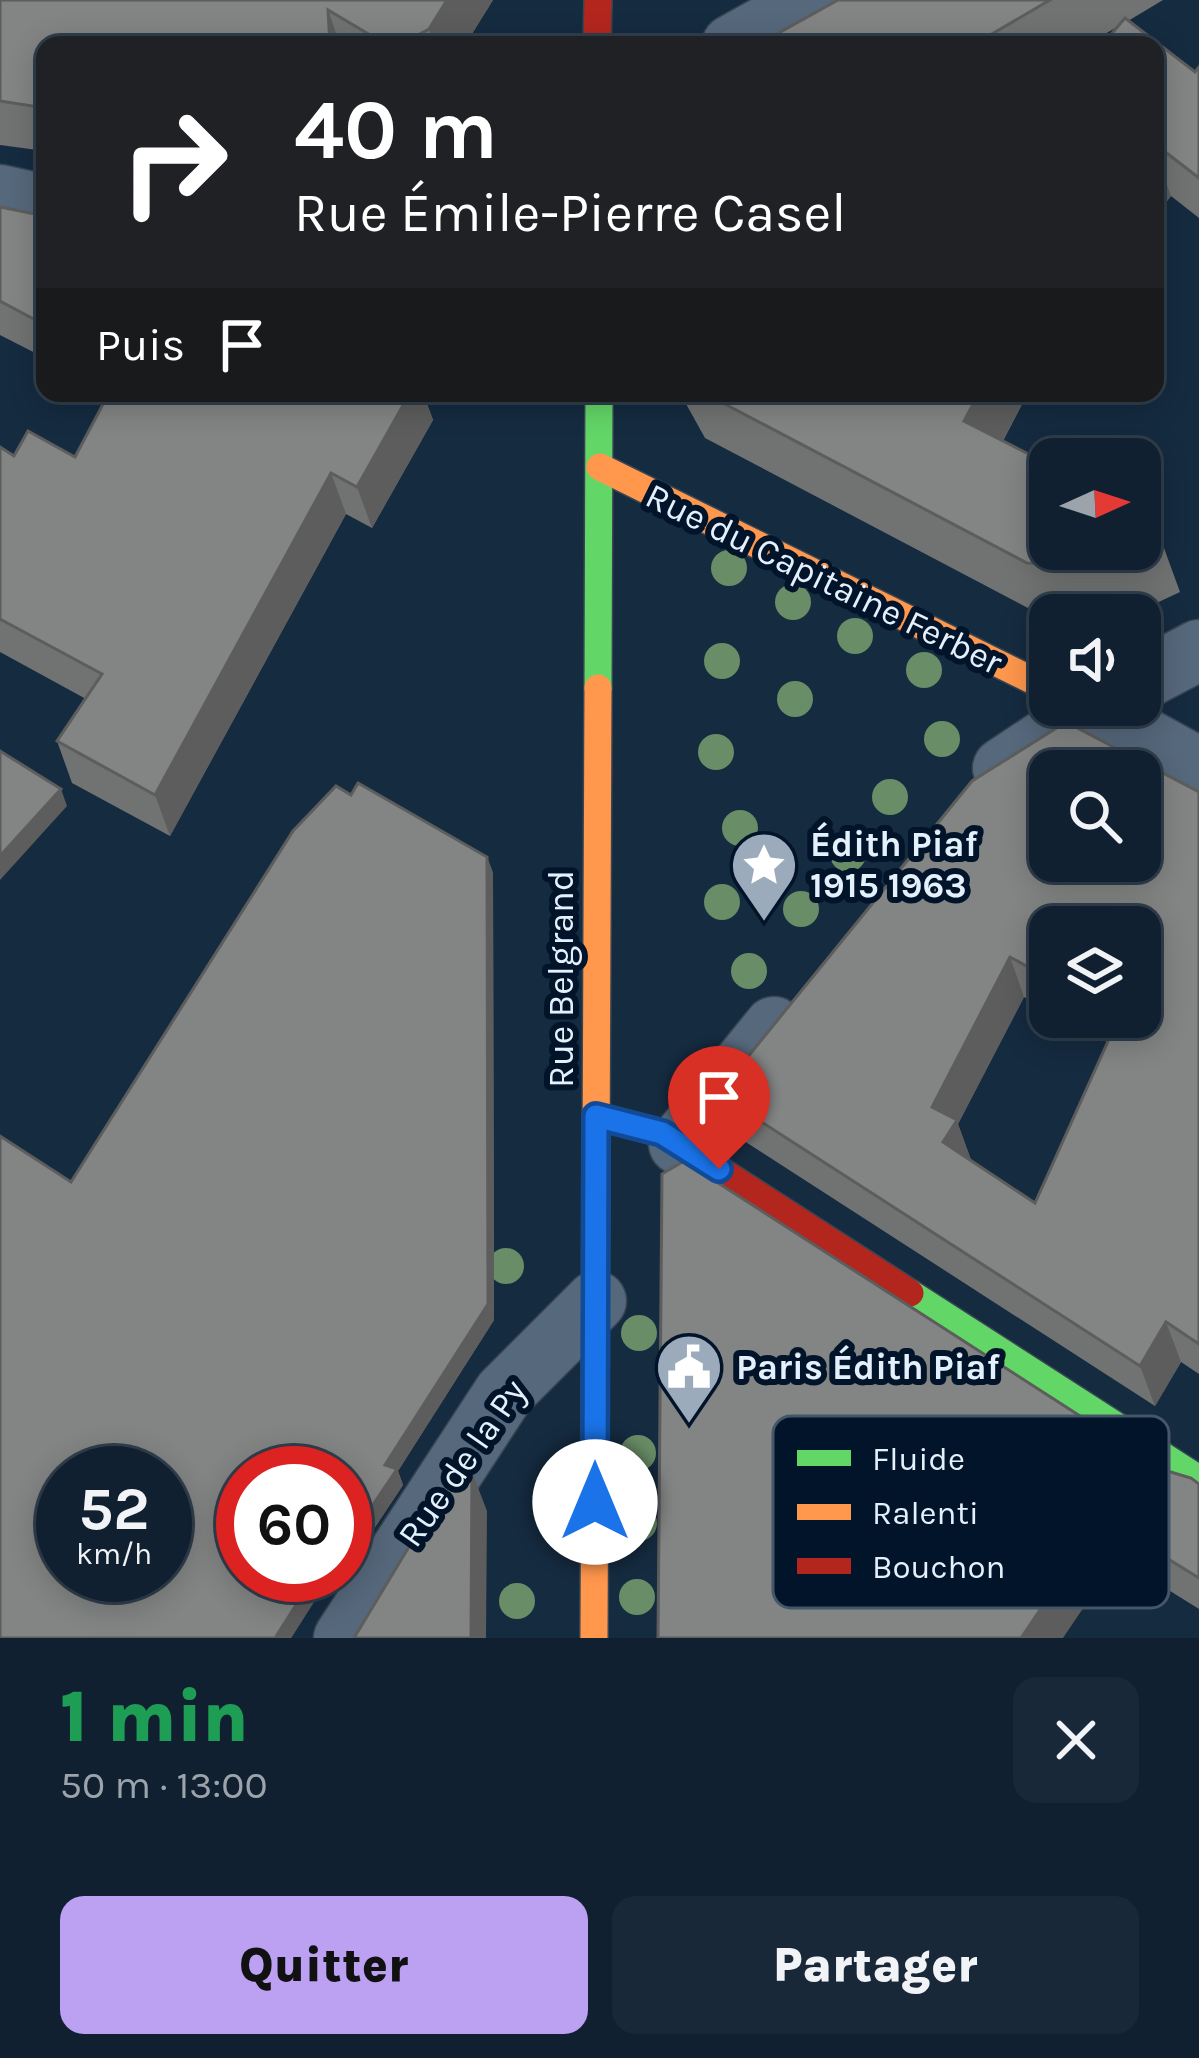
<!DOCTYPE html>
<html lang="fr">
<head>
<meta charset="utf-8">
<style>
  :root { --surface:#102030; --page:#192838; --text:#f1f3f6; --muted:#9ca3ab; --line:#303e4c; --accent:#bca0f2 }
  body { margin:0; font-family:Karla,sans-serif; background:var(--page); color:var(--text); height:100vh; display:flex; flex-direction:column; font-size:45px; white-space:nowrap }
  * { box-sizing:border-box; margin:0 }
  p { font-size:39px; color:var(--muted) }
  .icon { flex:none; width:66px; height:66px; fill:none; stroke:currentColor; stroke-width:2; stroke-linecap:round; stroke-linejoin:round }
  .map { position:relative; height:1638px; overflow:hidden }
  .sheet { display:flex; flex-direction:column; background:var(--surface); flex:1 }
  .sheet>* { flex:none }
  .banner { position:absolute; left:36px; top:36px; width:1128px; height:366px; border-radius:24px; box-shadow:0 6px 30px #0003,0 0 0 3px var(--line); background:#202124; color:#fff; overflow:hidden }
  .needle { width:78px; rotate:87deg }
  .tools { position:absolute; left:1029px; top:438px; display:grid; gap:24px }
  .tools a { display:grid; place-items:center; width:132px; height:132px; border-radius:24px; background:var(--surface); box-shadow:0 6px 30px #0003,0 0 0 3px var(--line); font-size:60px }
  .speed { position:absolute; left:36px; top:1446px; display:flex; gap:24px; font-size:60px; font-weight:700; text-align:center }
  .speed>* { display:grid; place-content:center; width:156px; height:156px; border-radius:50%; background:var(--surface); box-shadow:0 6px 30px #0003,0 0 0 3px var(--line); line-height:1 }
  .speed small { font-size:30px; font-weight:400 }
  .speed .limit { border:18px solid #d22; background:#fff; color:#111 }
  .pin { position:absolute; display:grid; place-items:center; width:102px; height:102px; color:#fff; margin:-123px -51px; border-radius:50% 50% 50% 0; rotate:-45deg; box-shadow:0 0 12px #0007 }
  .pin .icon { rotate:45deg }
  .me { position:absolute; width:132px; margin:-66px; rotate:0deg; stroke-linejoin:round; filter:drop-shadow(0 0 9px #0008) }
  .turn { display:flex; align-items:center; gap:42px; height:252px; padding:0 60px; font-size:54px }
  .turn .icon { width:156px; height:156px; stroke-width:2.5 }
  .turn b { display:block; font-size:84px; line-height:102px }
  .then { display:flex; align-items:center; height:114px; padding:0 60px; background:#0003; gap:24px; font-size:45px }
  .round { display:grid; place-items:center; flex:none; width:126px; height:126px; border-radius:24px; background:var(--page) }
  .head { display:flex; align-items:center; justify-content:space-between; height:204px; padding:0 60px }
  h1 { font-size:72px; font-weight:800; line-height:90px; color:#1e9e55 }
  .action { display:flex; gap:24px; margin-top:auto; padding:24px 60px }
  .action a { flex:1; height:138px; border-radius:24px; background:var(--accent); color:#111; font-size:48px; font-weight:800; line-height:138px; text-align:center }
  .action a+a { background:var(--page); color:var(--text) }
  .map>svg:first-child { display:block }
</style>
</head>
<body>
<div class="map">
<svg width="1199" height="1638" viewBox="0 0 1199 1638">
  <rect width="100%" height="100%" fill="#152b40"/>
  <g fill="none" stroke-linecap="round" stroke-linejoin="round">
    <g stroke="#384553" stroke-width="63">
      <path id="street" d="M 732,45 L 813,0
        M 0,195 L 45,205
        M 1140,681 L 1199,650
        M 1084,705 L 1199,768
        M 1003,768 L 1098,705
        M 679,1144 L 774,1027
        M 344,1638 L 504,1393 L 596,1301"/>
    </g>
    <g stroke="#384553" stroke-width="30">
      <path id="fast" d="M 598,688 L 599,393
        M 910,1293 L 1199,1479"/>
    </g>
    <g stroke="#384553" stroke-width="30">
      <path id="slow" d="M 600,467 L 1050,689
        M 594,1638 L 598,688"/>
    </g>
    <g stroke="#384553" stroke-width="30">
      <path id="jam" d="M 597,45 L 598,0
        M 596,1116 L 662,1133 L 910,1293"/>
    </g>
    <use href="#street" stroke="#56687c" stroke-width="60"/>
    <use href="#fast" stroke="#63d668" stroke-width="27"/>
    <use href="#slow" stroke="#ff974d" stroke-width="27"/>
    <use href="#jam" stroke="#b3261e" stroke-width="27"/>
  </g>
  <g fill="#698d67">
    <circle cx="729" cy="568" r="18"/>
    <circle cx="793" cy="602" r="18"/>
    <circle cx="855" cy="636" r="18"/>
    <circle cx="722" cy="661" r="18"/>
    <circle cx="924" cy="670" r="18"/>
    <circle cx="795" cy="699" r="18"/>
    <circle cx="942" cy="739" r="18"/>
    <circle cx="716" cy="752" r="18"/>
    <circle cx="890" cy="797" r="18"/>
    <circle cx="740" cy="828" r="18"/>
    <circle cx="848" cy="854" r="18"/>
    <circle cx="722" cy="902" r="18"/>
    <circle cx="801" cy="909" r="18"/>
    <circle cx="749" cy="971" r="18"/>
    <circle cx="506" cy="1266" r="18"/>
    <circle cx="639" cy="1333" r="18"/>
    <circle cx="638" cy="1453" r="18"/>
    <circle cx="639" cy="1523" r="18"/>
    <circle cx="637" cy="1597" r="18"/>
    <circle cx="517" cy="1601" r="18"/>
  </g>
  <path fill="#717272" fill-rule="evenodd" d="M 0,0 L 493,0 L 465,45 L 45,45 L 45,151 L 0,145 Z
    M 838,0 L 1163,0 L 1128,21 L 1195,72 L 1199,67 L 1199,218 L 1171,196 L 1155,216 L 1155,45 L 1117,27 L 1086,45 L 757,45 Z
    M 0,207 L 45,216 L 45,358 L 0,335 Z
    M 109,393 L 423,393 L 433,420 L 372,528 L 346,514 L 170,836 L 72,783 L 57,741 L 86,699 L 0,652 L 0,447 L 14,456 L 75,457 Z
    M 680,393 L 1028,393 L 1003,441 L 1050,549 L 1140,549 L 1140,494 L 1160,537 L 1180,592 L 1131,615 L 1050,615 L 1050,618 L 1047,618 L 705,438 Z
    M 358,783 L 487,857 L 493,873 L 494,1320 L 398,1471 L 403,1485 L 354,1559 L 345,1553 L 345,1473 L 243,1473 L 243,1575 L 331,1575 L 291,1638 L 0,1638 L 0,1136 L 71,1182 L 293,831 L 336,786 L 351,795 ZM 63,1473 L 165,1473 L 165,1575 L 63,1575 Z
    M 1199,792 L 1199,1374 L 1181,1362 L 1155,1406 L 741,1139 L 726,1099 ZM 1050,927 L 1140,1017 L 1061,1017 L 1109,1043 L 1035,1203 L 971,1160 L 958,1124 L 1024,997 L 1050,1011 Z
    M 1164,1470 L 1199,1484 L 1199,1609 L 1117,1558 L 658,1638 Z"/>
  <path fill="#5c5d5c" d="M 447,0 L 493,0 L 465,45 L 435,45 L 429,29 Z
    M 328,10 L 340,45 L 330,45 Z
    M 1155,152 L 1171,196 L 1155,216 Z
    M 410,393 L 423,393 L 433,420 L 372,528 L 357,487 Z
    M 979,393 L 1028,393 L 984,475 L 964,421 Z
    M 331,473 L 346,514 L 170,836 L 155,795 Z
    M 61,789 L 67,806 L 0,880 L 0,856 Z
    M 487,857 L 493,873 L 494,1320 L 398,1471 L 403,1485 L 354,1559 L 348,1542 L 385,1465 Z
    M 1010,957 L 1024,997 L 958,1124 L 971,1160 L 957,1182 L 932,1107 Z
    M 1166,1322 L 1181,1362 L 1155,1406 L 1140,1366 Z
    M 472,1472 L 487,1511 L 486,1638 L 471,1638 Z
    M 1102,1518 L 1117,1558 L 1063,1638 L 1021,1638 Z
    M 315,1575 L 331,1575 L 291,1638 L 275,1638 Z"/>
  <path fill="#838584" stroke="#5c5d5c" stroke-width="3" fill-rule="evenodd" d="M 0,0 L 447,0 L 429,29 L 399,45 L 387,45 L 328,10 L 330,45 L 45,45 L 45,108 L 0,101 Z
    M 838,0 L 1050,0 L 973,45 L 757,45 Z
    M 1125,18 L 1195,72 L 1199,67 L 1199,178 L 1155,144 L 1155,45 L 1102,45 Z
    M 0,207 L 45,216 L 45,325 L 0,301 Z
    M 109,393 L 410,393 L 357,487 L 331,473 L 155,795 L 57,741 L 102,674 L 0,619 L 0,447 L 14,456 L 28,431 L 75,457 Z
    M 704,393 L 979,393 L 964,421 L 1050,465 L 1050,549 L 1135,549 L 1102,565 L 1027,563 Z
    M 1116,444 L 1123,459 L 1084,459 Z
    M 1140,494 L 1160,537 L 1140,547 Z
    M 1066,722 L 1199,792 L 1199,1344 L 1166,1322 L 1140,1366 L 726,1099 L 724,1086 L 972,781 ZM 1050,771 L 1140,771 L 1140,861 L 1050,861 ZM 1050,927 L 1140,927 L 1140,1017 L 1119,1017 L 1035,1203 L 943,1142 L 957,1120 L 932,1107 L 1010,957 L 1050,979 Z
    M 0,751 L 61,789 L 0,856 Z
    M 358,783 L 487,857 L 488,1304 L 385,1465 L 397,1469 L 348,1542 L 345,1540 L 345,1473 L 243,1473 L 243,1575 L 315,1575 L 275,1638 L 0,1638 L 0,1136 L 71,1182 L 293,831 L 336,786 L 351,795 ZM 63,1473 L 165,1473 L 165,1575 L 63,1575 Z
    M 684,1161 L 1164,1470 L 1191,1478 L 1199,1484 L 1199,1578 L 1102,1518 L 1021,1638 L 658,1638 L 662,1174 Z
    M 457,1467 L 472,1472 L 471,1638 L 354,1638 Z"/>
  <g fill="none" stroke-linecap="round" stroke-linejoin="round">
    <g stroke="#114b97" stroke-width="30">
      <path id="route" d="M 595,1502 L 596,1116 L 662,1133 L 719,1169"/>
    </g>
    <use href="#route" stroke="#1a73e8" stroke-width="21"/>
  </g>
  <defs>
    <g id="sight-pin" transform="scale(3.45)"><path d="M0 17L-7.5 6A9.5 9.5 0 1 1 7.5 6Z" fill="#9cabbb" stroke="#01142a"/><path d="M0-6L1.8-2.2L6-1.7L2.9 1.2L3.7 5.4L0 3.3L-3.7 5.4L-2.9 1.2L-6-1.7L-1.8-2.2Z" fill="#fff"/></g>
    <g id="civic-pin" transform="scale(3.45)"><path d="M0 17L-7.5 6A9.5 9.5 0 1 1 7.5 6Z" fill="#9cabbb" stroke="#01142a"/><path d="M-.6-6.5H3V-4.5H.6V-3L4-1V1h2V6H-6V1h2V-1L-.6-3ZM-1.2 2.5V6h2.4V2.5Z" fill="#fff"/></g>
  </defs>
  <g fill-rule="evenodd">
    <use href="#sight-pin" x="764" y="865"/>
    <use href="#civic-pin" x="689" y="1367"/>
  </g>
  <g text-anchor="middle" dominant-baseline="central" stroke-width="12" stroke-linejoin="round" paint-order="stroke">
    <g font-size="36" fill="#e5f0fd" stroke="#01142a">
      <text transform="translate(824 579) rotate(26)">Rue du Capitaine Ferber</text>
      <text transform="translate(561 979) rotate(-90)">Rue Belgrand</text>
      <text transform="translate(462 1463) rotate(-55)">Rue de la Py</text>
    </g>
    <g font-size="36" font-weight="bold" fill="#e5f0fd" stroke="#01142a" text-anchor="start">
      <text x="810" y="844">Édith Piaf<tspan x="810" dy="41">1915 1963</tspan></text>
      <text x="736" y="1367">Paris Édith Piaf</text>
    </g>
  </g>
  <rect x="773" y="1416" width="396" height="192" rx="18" fill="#01142a" stroke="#455669" stroke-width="3"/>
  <rect x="797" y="1450" width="54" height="16" fill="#63d668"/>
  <rect x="797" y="1504" width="54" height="16" fill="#ff974d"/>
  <rect x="797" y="1558" width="54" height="16" fill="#b3261e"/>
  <g font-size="33" fill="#e5f0fd">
    <text x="872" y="1470">Fluide</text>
    <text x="872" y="1524">Ralenti</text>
    <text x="872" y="1578">Bouchon</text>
  </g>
</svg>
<div class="tools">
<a><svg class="needle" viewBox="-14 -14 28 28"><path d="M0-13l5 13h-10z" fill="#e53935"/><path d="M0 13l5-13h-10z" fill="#9ca3ab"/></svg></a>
<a><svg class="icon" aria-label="sound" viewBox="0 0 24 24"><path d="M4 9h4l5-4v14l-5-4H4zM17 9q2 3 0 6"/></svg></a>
<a><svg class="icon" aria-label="search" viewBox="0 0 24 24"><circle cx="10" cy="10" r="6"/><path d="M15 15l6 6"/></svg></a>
<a><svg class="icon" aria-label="layers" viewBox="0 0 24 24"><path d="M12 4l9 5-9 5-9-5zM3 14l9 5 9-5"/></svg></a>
</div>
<div class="speed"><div>52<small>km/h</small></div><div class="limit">60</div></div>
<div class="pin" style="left:719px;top:1169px;background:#d93025"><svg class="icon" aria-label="arrive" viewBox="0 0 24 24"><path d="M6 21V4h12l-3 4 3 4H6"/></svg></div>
<svg class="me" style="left:595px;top:1502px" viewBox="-20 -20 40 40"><circle r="19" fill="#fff"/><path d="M0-13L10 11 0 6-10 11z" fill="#1a73e8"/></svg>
<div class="banner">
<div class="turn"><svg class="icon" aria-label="right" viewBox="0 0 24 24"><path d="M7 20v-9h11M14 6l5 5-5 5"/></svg><div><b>40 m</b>Rue Émile-Pierre Casel</div></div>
<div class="then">Puis<svg class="icon" aria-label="arrive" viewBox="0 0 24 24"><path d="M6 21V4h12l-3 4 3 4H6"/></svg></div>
</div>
</div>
<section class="sheet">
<div class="head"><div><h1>1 min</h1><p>50 m · 13:00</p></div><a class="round"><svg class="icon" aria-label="close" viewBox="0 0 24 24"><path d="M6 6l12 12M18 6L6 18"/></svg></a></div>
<div class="action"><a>Quitter</a><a>Partager</a></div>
</section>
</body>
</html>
